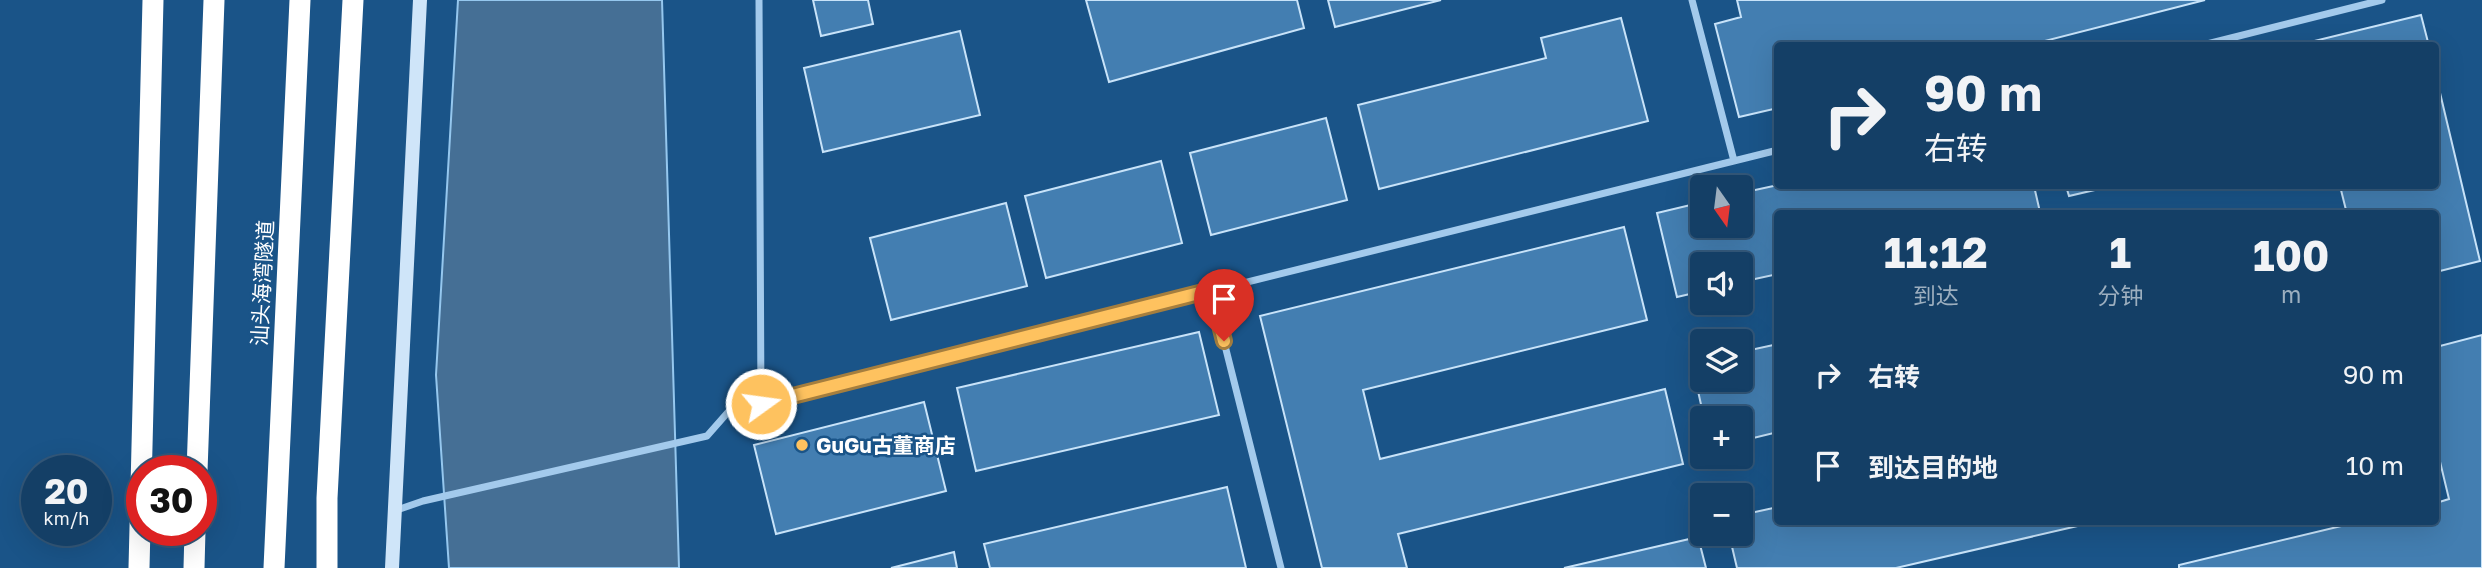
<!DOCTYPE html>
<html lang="zh">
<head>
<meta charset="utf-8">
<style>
  :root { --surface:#143f66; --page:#214a6f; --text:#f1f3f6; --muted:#9dafbf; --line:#33587a }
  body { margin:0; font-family:"Golos Text","Noto Sans SC",sans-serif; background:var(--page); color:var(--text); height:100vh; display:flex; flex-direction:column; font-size:26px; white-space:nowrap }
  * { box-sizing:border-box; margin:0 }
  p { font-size:23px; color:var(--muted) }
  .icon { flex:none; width:38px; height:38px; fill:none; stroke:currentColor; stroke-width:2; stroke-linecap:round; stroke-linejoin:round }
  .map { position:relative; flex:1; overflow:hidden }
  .sheet { position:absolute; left:1774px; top:210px; width:665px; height:315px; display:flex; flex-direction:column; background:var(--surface); border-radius:7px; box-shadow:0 7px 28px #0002,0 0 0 2px var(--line) }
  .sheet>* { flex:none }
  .guide { position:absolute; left:1774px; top:42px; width:665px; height:147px; border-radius:7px; box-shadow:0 7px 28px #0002,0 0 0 2px var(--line); background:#143f66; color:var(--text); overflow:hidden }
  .needle { width:46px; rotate:166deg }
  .tools { position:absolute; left:1690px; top:175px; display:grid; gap:14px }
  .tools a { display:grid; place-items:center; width:63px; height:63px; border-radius:7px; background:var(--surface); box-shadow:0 7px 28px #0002,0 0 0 2px var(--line); font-size:35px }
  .speed { position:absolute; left:21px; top:455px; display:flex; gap:14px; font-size:35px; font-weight:700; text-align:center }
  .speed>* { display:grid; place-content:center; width:91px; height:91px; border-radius:50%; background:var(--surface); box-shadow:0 7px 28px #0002,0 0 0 2px var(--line); line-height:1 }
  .speed small { font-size:18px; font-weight:400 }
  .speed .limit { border:10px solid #d22; background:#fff; color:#111 }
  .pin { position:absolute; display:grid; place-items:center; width:60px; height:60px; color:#fff; margin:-72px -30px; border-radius:50% 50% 50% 0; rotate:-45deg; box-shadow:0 0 7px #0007 }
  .pin .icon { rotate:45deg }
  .me { position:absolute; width:77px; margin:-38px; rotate:76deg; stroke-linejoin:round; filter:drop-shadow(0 0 5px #0008) }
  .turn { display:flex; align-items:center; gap:24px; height:147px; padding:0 35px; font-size:32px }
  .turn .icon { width:91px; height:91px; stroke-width:2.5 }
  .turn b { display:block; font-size:49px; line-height:60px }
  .eta { display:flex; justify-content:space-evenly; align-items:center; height:119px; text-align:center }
  .eta b { font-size:42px; font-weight:700; line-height:49px }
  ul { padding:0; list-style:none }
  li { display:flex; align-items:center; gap:21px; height:91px; padding:0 35px }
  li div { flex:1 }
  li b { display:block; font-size:26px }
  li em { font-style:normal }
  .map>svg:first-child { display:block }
</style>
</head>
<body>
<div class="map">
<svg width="2482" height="568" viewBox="0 0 2482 568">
  <rect width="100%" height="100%" fill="#1a5488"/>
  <path fill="#456f95" stroke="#95c7ee" stroke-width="2" d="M 458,0 L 662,0 L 679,568 L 449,568 L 436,375 Z"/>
  <path fill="#437eb1" stroke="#c8e3f9" stroke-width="2" d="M 813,0 L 868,0 L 873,24 L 821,36 Z
    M 1086,0 L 1297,0 L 1304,28 L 1109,82 Z
    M 1328,0 L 1441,0 L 1335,27 Z
    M 1737,0 L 2205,0 L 2025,46 L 1778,46 L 1778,108 L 1739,117 L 1715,24 L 1741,17 Z
    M 2421,15 L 2429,46 L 2306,46 L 2306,43 Z
    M 1621,18 L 1648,121 L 1379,189 L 1358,105 L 1546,58 L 1541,38 Z
    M 960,31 L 980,115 L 823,152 L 804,68 Z
    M 2436,76 L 2480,261 L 2436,272 L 2436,214 L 2347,214 L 2340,186 L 2436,186 Z
    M 1326,118 L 1347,200 L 1211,235 L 1190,153 Z
    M 1161,161 L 1182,243 L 1046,278 L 1025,196 Z
    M 1778,185 L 2034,186 L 2040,212 L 1778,214 L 1778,274 L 1741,282 L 1741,264 L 1703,264 L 1703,291 L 1677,297 L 1657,213 L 1703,202 L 1703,226 L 1741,226 L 1741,193 Z
    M 2066,186 L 2112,186 L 2069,196 Z
    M 1006,203 L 1027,286 L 891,320 L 870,238 Z
    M 1624,227 L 1647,320 L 1363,390 L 1380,459 L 1665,389 L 1683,464 L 1398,534 L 1407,568 L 1322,568 L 1260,316 Z
    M 1199,332 L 1219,415 L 976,471 L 957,388 Z
    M 2482,335 L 2482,568 L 2179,568 L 2179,565 L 2358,522 L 2436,522 L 2436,503 L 2449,499 L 2436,445 L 2436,347 Z
    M 1778,344 L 1778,432 L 1741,441 L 1741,418 L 1704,418 L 1692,364 L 1703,361 L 1703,380 L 1741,380 L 1741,352 Z
    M 924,402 L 946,491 L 776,534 L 754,445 Z
    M 1227,487 L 1246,568 L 990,568 L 984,544 Z
    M 1778,507 L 1778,522 L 2095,522 L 1896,568 L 1737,568 L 1729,534 L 1741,534 L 1741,515 Z
    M 1698,537 L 1706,568 L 1564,568 Z
    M 954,552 L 957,568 L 891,568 Z"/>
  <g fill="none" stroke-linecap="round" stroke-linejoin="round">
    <path stroke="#a3caec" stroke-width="7" d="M 759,0 L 761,404
      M 1692,0 L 1734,161
      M 2199,46 L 2382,0
      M 1211,290 L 1281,568
      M 394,511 L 423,501 L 707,436 L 729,411 L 1778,150"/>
    <path stroke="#cfe5f9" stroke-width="14" d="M 392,568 L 420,0"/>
    <path stroke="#fff" stroke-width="21" d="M 197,471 L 214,0
      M 139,568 L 153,0
      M 194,568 L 195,530
      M 274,568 L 300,0
      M 327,568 L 327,498 L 353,0"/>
  </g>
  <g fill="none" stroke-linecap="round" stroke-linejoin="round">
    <g stroke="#a57e3e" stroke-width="18">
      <path id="route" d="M 761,404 L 1211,290 L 1224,341"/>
    </g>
    <use href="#route" stroke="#fec25f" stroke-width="12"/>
  </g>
  <circle fill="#fec25f" stroke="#1a5488" stroke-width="2.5" cx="802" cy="445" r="7"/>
  <g text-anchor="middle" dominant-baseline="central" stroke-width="5" stroke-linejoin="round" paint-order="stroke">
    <g font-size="21" fill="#fff" stroke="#1a5488">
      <text transform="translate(262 283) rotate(-87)">汕头海湾隧道</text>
    </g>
    <g font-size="21" font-weight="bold" fill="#fff" stroke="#1a5488" text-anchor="start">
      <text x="816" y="445">GuGu古董商店</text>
    </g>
  </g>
</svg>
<div class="tools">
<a><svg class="needle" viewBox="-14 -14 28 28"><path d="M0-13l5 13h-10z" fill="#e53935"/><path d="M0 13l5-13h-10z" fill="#9dafbf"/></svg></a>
<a><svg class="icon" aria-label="sound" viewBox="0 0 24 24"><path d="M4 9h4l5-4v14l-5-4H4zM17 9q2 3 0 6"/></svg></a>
<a><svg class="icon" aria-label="layers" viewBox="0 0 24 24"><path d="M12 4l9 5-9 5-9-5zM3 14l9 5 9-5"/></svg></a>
<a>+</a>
<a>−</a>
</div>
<div class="speed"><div>20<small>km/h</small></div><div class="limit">30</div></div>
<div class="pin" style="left:1224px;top:341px;background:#d93025"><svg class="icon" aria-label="arrive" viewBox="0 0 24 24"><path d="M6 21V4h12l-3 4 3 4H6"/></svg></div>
<svg class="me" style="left:761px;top:404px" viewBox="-20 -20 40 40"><circle r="17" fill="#fec25f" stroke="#fff" stroke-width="3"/><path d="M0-11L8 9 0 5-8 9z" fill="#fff"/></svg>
<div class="guide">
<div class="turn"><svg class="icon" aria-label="right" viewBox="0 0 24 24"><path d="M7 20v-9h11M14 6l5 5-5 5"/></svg><div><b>90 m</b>右转</div></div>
</div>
<section class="sheet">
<div class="eta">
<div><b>11:12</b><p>到达</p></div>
<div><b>1</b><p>分钟</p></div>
<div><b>100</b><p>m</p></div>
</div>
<ul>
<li><svg class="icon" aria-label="right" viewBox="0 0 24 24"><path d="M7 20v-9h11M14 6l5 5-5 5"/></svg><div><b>右转</b></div><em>90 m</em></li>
<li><svg class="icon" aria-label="arrive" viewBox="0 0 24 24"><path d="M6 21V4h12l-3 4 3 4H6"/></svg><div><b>到达目的地</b></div><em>10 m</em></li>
</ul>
</section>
</div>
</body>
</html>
